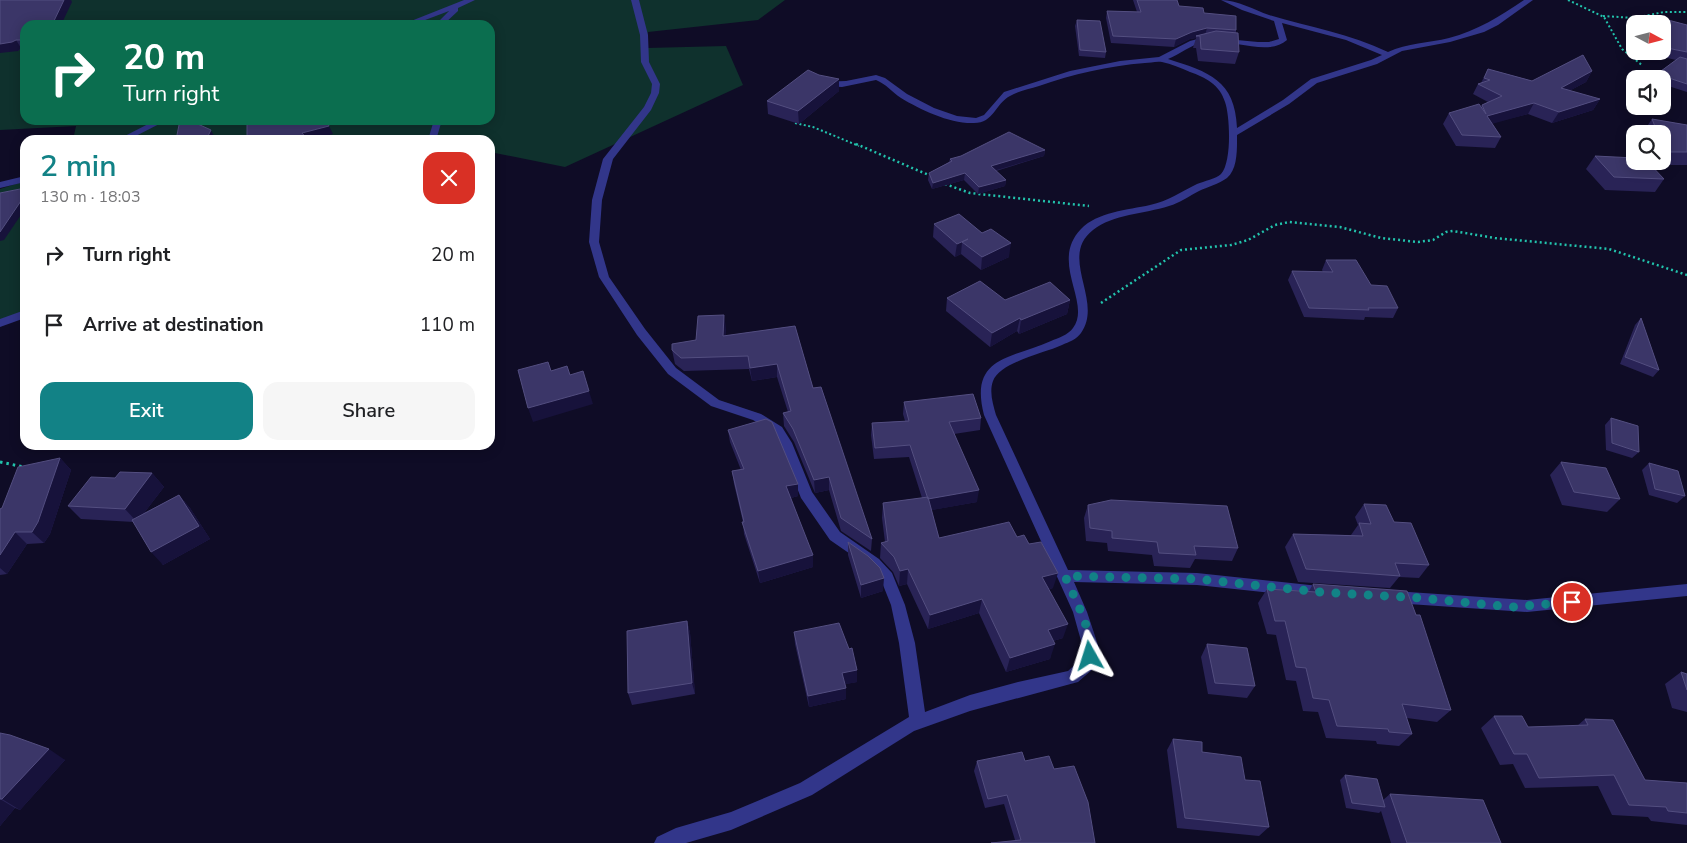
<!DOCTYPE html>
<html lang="en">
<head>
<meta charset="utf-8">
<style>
  :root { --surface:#fff; --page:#f6f6f6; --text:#202124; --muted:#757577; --accent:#128286 }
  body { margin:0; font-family:"Nunito Sans",sans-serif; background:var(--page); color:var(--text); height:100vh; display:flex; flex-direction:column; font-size:19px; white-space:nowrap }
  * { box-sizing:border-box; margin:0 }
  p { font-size:16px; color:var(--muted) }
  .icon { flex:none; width:28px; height:28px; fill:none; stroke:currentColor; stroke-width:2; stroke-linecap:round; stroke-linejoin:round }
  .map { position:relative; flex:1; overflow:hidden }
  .drawer { position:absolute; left:20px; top:135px; width:475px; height:315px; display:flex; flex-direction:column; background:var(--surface); border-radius:15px; box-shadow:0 2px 12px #0003 }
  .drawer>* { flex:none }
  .top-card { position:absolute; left:20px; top:20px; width:475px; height:105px; border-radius:15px; box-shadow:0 2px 12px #0003; background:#0b6e4f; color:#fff; overflow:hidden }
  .needle { width:32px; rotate:97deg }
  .buttons { position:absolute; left:1626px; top:15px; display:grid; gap:10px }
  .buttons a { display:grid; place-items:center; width:45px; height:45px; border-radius:10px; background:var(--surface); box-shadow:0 2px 12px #0003; font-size:25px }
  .pin { position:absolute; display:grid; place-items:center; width:42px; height:42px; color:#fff; margin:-21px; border:2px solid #fff; border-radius:50%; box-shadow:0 1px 5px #0007 }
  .me { position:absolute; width:55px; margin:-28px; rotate:354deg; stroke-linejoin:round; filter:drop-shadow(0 0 4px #0008) }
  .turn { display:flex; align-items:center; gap:18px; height:105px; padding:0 20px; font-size:22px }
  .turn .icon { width:65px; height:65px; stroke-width:2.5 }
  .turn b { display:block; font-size:35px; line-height:42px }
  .round { display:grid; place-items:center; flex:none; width:52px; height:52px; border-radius:15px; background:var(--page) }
  .head { display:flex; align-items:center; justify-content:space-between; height:85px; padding:0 20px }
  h1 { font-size:30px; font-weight:600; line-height:38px; color:var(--accent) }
  .cta { display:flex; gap:10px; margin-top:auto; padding:10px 20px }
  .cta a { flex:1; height:58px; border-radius:15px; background:var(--accent); color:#fff; font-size:20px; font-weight:600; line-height:58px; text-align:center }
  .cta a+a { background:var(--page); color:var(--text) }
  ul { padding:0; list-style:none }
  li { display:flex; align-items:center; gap:15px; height:70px; padding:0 20px }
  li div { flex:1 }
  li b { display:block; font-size:19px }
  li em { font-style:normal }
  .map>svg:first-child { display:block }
</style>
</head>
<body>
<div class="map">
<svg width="1687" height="843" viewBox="0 0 1687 843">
  <rect width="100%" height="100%" fill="#0f0c26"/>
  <path fill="#0f312d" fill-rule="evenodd" d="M 0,0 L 785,0 L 758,20 L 648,32 L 647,48 L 726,46 L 743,85 L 565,167 L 490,152 L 490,140 L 73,140 L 76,126 L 0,130 ZM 25,25 L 490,25 L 490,120 L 25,120 Z
    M 25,181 L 25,317 L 0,326 L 0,189 Z"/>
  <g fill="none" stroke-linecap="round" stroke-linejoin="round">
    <path stroke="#22c3ac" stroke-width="2" stroke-dasharray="2 2.5" stroke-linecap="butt" d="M 1568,0 L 1604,17 L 1622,49 L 1643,66
      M 1603,16 L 1634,18 L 1664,12 L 1687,12
      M 795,123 L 813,127 L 859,146"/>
    <path stroke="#22c3ac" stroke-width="2.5" stroke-dasharray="2 3" stroke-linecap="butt" d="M 856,144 L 931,176
      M 945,184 L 970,193 L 1089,206
      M 1101,303 L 1181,250 L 1231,245 L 1248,240 L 1275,225 L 1289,222 L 1340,227 L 1381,238 L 1418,242 L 1433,240 L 1446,232 L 1453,231 L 1495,238 L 1609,249 L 1687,275"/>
    <path stroke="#22c3ac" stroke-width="3" stroke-dasharray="2.5 4" stroke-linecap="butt" d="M 0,462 L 24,467"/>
    <path fill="#32368a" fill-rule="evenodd" d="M 464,0 L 475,0 L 458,8 L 458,11 L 443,25 L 435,25 L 449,11 L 412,25 L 401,25 Z
      M 631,0 L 639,0 L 648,35 L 649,62 L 660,84 L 659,93 L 651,110 L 613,159 L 602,200 L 599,242 L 609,277 L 645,329 L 676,368 L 719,400 L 761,414 L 782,427 L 792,443 L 812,492 L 840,532 L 879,559 L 892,573 L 905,605 L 915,643 L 925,712 L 970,695 L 1018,682 L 1068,671 L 1080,660 L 1083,648 L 1073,612 L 984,415 C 969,357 1010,359 1051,341 C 1058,338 1068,335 1073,328 C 1092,303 1049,262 1081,229 C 1097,212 1128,210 1150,205 C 1168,201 1181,192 1197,184 C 1204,181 1216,179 1221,174 C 1232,162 1230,116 1225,102 C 1220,85 1205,77 1190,72 C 1181,68 1171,64 1162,62 C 1156,61 1150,63 1145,63 C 1108,66 1073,74 1039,86 C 1029,89 1019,91 1010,96 C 995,104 994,123 974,123 C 950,124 921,110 901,98 C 892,92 886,84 876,80 L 842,87 L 820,86 L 820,82 L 846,81 L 876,75 L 885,78 L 907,94 L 934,108 L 957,116 L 976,118 L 984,115 L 1004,92 L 1070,71 L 1120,61 L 1159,57 L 1190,41 L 1205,37 L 1258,42 L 1269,42 L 1279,39 L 1274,21 L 1242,10 L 1221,0 C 1238,0 1254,10 1269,15 C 1309,27 1350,34 1388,52 C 1407,43 1429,43 1449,38 C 1477,31 1500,16 1524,0 L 1533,0 L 1498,25 L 1484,32 L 1450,42 L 1402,51 L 1377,64 L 1317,83 L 1289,104 L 1237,135 C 1237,148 1238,169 1227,178 C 1219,184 1207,187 1199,191 C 1189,196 1180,203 1169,206 C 1144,214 1113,214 1093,230 C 1058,257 1104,301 1081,333 C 1077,339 1069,342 1062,345 C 1045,353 1000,362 993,381 C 989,392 993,404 996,415 L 1068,570 L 1197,573 L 1319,586 L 1324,588 L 1326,592 L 1324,596 L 1319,598 L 1197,585 L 1074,582 L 1087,612 L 1099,648 L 1093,669 L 1078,682 L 970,711 L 914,731 L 812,795 L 731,830 L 686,843 L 654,843 L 657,837 L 676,828 L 731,812 L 800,783 L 909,717 L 899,643 L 891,605 L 881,580 L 869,567 L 830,540 L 801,498 L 780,444 L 774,433 L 753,420 L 711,406 L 668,374 L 637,335 L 599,277 L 589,242 L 592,200 L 603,159 L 644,107 L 651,93 L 652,84 L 641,62 L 640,35 ZM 1282,23 L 1346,40 L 1382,55 L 1371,60 L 1311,79 L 1283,100 L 1237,128 C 1235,80 1209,72 1168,59 C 1180,54 1191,45 1203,42 C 1227,36 1267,58 1287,40 Z
      M 156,120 L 167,120 L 128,140 L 117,140 Z
      M 434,120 L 442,120 L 436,140 L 428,140 Z
      M 25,176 L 25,182 L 0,188 L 0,182 Z
      M 25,310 L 25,318 L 0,327 L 0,319 Z
      M 1687,584 L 1687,596 L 1527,612 L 1394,603 L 1389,601 L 1387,597 L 1389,593 L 1394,591 L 1527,600 Z"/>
  </g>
  <path fill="#292356" d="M 0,0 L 72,2 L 25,25 L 25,49 L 21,48 L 18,51 Z
    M 1133,0 L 1177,0 L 1179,6 L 1204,13 L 1236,30 L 1236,33 L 1239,52 L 1235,64 L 1198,61 L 1196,48 L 1193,48 L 1196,38 L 1190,39 L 1174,47 L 1111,43 L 1106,18 L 1107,11 L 1137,12 Z
    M 1077,20 L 1106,52 L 1105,58 L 1079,56 L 1075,26 Z
    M 1668,20 L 1687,25 L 1687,92 L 1662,84 L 1662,79 L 1654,79 L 1657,74 L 1676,60 L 1650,54 L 1651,51 L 1662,51 L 1662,29 Z
    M 1488,69 L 1532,81 L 1592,71 L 1586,82 L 1569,91 L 1600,99 L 1593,110 L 1552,123 L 1528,114 L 1492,123 L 1501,137 L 1495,148 L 1456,146 L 1443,124 L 1449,113 L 1481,107 L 1482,105 L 1488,102 L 1473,94 L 1478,84 L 1481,83 Z
    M 819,75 L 839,91 L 799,124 L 768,114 L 767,101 Z
    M 1652,119 L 1687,125 L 1687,165 L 1655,165 L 1654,161 L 1662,161 L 1662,134 L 1644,134 L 1643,132 Z
    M 1045,150 L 1044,156 L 996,171 L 1006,180 L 1005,186 L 978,194 L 964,180 L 932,189 L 928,180 L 929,173 L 949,162 L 950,159 Z
    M 1595,156 L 1664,179 L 1655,192 L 1605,190 L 1586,169 Z
    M 934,224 L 1009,257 L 981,270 L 961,254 L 955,257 L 933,237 Z
    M 1326,260 L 1371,285 L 1398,308 L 1393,318 L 1365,317 L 1364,320 L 1304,317 L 1288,280 L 1292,271 L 1323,272 L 1322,270 Z
    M 947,298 L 1005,300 L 1070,300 L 1067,314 L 1019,334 L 1017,331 L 990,347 L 946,311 Z
    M 1641,318 L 1659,370 L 1653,377 L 1620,364 L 1635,325 Z
    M 795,326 L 813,388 L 872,539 L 871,551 L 841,531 L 829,490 L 815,493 L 794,442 L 784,426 L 783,413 L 788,412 L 777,377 L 752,381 L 749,369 L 684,371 L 675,364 L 672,350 L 726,328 L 725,336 Z
    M 904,402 L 981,418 L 980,430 L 954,434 L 977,502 L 931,510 L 939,538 L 1017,537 L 1053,588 L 1049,589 L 1063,638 L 1053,641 L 1050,659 L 1006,672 L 979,613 L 928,629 L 907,584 L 899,586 L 893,572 L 880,558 L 881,543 L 885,542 L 882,518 L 883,503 L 922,498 L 909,457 L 874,459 L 871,435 L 872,423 L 905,421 L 903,414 Z
    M 1611,418 L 1639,452 L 1632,458 L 1606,450 L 1605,425 Z
    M 728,430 L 798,484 L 798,496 L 791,498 L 813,567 L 760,583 L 744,534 L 743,522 L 734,484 L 732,471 L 741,470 L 730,442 Z
    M 60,458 L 71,470 L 50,534 L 44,543 L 27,544 L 7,574 L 0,575 L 0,509 L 2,508 Z
    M 1561,462 L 1620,499 L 1607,512 L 1562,505 L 1550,475 Z
    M 1649,463 L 1685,496 L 1677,503 L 1649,495 L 1642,470 Z
    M 152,473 L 164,487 L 144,513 L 179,495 L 190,508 L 210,539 L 163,565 L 134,522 L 81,519 L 68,506 L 115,478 Z
    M 1364,504 L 1394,522 L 1429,565 L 1419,578 L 1399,577 L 1390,588 L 1298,582 L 1285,547 L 1293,534 L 1351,535 L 1358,525 L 1355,517 Z
    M 1088,505 L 1238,548 L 1232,561 L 1195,559 L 1190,568 L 1154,566 L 1152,555 L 1108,551 L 1107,543 L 1086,541 L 1084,518 Z
    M 848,542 L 883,591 L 861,598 L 848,555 Z
    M 1313,584 L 1451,710 L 1437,722 L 1407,718 L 1412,734 L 1399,746 L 1377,744 L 1376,741 L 1326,738 L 1318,712 L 1303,711 L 1296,681 L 1286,680 L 1276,635 L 1267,634 L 1258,603 L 1267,589 L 1309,591 Z
    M 687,621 L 690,633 L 695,694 L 632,705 L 628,693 Z
    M 794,632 L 857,670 L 857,682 L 845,684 L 846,699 L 809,707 L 795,644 Z
    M 1207,644 L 1255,686 L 1247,698 L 1208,694 L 1201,657 Z
    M 1681,672 L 1687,674 L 1687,712 L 1672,708 L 1665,684 Z
    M 1494,716 L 1528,727 L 1577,726 L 1585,719 L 1645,780 L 1687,783 L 1687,825 L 1651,821 L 1648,817 L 1612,815 L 1598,786 L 1525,788 L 1513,764 L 1500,765 L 1481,728 Z
    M 0,733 L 65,760 L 20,810 L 15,808 L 0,826 Z
    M 1173,739 L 1202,752 L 1269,827 L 1259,836 L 1177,828 L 1167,750 Z
    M 977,761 L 1025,761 L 1054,769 L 1095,843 L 1015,840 L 1004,804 L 985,808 L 974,771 Z
    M 1345,775 L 1383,800 L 1390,794 L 1501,843 L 1391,843 L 1381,811 L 1379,813 L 1346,808 L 1340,780 Z"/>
  <path fill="#17123b" d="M 64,0 L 71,0 L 72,2 L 61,25 L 52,25 Z
    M 1207,28 L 1205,35 L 1196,36 L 1196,38 L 1190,39 L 1174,47 L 1176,39 L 1192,32 Z
    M 16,40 L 21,48 L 18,51 L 0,53 L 0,44 Z
    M 1592,71 L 1586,82 L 1554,99 L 1561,88 Z
    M 839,79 L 839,91 L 799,124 L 798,111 Z
    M 1600,99 L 1593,110 L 1552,123 L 1559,112 Z
    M 1534,103 L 1528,114 L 1481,127 L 1487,116 Z
    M 329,126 L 333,134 L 312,140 L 305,140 L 302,133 Z
    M 211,130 L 215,138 L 214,140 L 206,140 Z
    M 1045,150 L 1044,156 L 990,172 L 991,166 Z
    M 965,173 L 964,180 L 932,189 L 933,183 Z
    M 1006,180 L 1005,186 L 978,194 L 979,187 Z
    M 25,195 L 25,209 L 4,240 L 0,241 L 0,232 Z
    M 962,242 L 961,254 L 955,257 L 957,244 Z
    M 1011,243 L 1009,257 L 981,270 L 982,257 Z
    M 1070,300 L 1067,314 L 1019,334 L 1021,320 Z
    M 724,315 L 726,328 L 725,350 L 723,336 Z
    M 1020,318 L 1017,331 L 990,347 L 992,333 Z
    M 777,364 L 777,377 L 752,381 L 750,368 Z
    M 589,391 L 593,404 L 533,422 L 528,408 Z
    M 60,458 L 71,470 L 50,534 L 44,543 L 32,532 Z
    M 152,473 L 164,487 L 137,522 L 125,509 Z
    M 829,477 L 829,490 L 815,493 L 814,480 Z
    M 798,484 L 798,496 L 787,499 L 786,486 Z
    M 979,490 L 977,502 L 927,511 L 928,499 Z
    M 179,495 L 190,508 L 210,539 L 163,565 L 151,552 Z
    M 15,532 L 27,544 L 7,574 L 0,568 L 0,555 Z
    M 813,555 L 813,567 L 760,583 L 758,571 Z
    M 908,569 L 907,584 L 899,586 L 900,571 Z
    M 1058,573 L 1053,588 L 1038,592 L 1042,577 Z
    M 884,578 L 883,591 L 861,598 L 861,585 Z
    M 982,599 L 979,613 L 928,629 L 930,615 Z
    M 687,621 L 690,633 L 695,694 L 692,683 Z
    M 1068,624 L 1063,638 L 1043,644 L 1048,630 Z
    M 1055,644 L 1050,659 L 1006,672 L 1010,658 Z
    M 857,670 L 857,682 L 842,685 L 842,673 Z
    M 846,688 L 846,699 L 809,707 L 808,696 Z
    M 49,749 L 65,760 L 20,810 L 2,799 Z
    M 0,799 L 15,808 L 0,826 Z"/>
  <path fill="#3b3668" stroke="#534e80" d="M 0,0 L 64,0 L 52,25 L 25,25 L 25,40 L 16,40 L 12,42 L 0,44 Z
    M 1137,0 L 1177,0 L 1179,6 L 1203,8 L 1204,13 L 1236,16 L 1236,30 L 1207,28 L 1192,32 L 1176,39 L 1113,36 L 1107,11 L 1141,12 Z
    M 1077,20 L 1100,21 L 1106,52 L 1080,50 Z
    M 1668,20 L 1687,25 L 1687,52 L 1662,47 L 1662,32 Z
    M 1216,31 L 1238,33 L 1239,52 L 1201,49 L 1200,36 L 1196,36 Z
    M 1583,55 L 1592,71 L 1561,88 L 1600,99 L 1559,112 L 1534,103 L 1487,116 L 1501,137 L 1462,135 L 1449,113 L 1479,104 L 1486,114 L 1482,105 L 1502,96 L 1478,84 L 1490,80 L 1484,78 L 1488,69 L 1532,81 Z
    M 1680,57 L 1687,59 L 1687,84 L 1657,74 Z
    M 808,70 L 819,75 L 839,79 L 798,111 L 767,101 Z
    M 1652,119 L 1687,125 L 1687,152 L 1664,152 L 1662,147 L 1662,134 L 1658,134 Z
    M 180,120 L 189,120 L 211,130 L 206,140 L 176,140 Z
    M 247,120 L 326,120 L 329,126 L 302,133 L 308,140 L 247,140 Z
    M 1009,132 L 1045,150 L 991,166 L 1006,180 L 979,187 L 965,173 L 933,183 L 929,173 L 952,161 L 950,159 L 961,156 Z
    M 1595,156 L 1635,158 L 1635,161 L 1647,161 L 1664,179 L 1614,177 Z
    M 25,188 L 25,195 L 0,232 L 0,193 Z
    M 959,214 L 982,233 L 991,229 L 1011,243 L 982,257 L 962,242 L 968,239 L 957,244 L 934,224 Z
    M 1326,260 L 1356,260 L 1371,285 L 1387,286 L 1398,308 L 1368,308 L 1369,310 L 1309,308 L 1292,271 L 1333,272 Z
    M 980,281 L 1005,300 L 1050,282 L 1070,300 L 1021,320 L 1020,318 L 992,333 L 947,298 Z
    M 724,315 L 723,336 L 795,326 L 813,388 L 821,387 L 872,539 L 841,518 L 829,477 L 814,480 L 793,429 L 783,413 L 791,411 L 777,364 L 750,368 L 748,356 L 681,358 L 672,350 L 672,344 L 696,340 L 698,316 Z
    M 1641,318 L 1659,370 L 1625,357 Z
    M 548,362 L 551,371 L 567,366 L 570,375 L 583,371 L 589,391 L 528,408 L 518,370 Z
    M 973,394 L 981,418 L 949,422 L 979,490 L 928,499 L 910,445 L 875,448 L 872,423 L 909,421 L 904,402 Z
    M 1611,418 L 1638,426 L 1639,452 L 1612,443 Z
    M 766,419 L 772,422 L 798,484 L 786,486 L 813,555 L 758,571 L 742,522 L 744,522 L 732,471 L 744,469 L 728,430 Z
    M 60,458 L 38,522 L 32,532 L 15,532 L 0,555 L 0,509 L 2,508 L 18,467 Z
    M 1561,462 L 1606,468 L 1620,499 L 1574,492 Z
    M 1649,463 L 1678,471 L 1685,496 L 1655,489 Z
    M 120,472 L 152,473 L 125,509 L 68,506 L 91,477 L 115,478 Z
    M 179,495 L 199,526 L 151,552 L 132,520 Z
    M 928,497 L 939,538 L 1009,522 L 1017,537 L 1024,535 L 1029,544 L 1041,542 L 1058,573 L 1042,577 L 1068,624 L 1048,630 L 1055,644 L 1010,658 L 982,599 L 930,615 L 908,569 L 900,571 L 894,557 L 881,543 L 888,541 L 883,503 Z
    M 1111,500 L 1227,506 L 1238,548 L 1194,546 L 1196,555 L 1159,553 L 1157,542 L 1112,538 L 1112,531 L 1090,528 L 1088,505 Z
    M 1364,504 L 1386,505 L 1394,522 L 1411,523 L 1429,565 L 1395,563 L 1400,576 L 1306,569 L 1293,534 L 1363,536 L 1359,523 L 1371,524 Z
    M 848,542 L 868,556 L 880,568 L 884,578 L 861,585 Z
    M 1313,584 L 1407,591 L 1416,615 L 1420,615 L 1451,710 L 1402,704 L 1412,734 L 1389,732 L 1388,729 L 1337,726 L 1329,700 L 1313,698 L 1306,668 L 1296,667 L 1285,621 L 1275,621 L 1267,589 L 1316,592 Z
    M 687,621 L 692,683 L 628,693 L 627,631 Z
    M 839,623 L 849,649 L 852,648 L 857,670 L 842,673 L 846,688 L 808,696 L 794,632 Z
    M 1207,644 L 1247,648 L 1255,686 L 1215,683 Z
    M 1681,672 L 1687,674 L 1687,690 Z
    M 1494,716 L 1522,716 L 1528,727 L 1588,725 L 1585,719 L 1613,720 L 1645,780 L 1687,783 L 1687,813 L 1668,811 L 1666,807 L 1629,805 L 1614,775 L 1539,778 L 1527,754 L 1514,754 Z
    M 0,733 L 10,735 L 49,749 L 2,799 L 0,799 Z
    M 1173,739 L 1202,742 L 1202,752 L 1241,757 L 1245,780 L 1260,781 L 1269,827 L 1185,818 Z
    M 1022,752 L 1025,761 L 1049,756 L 1054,769 L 1074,766 L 1088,802 L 1095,843 L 991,843 L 1021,840 L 1007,795 L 988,799 L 977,761 Z
    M 1345,775 L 1377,779 L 1385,807 L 1352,803 Z
    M 1390,794 L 1483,800 L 1501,843 L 1407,843 Z"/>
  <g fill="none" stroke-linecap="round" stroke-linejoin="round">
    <path stroke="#128286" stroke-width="9" stroke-dasharray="0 16.2" d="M 1090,656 C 1093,630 1075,600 1065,576 L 1197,579 L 1319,592 L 1420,598 L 1512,607 L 1572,602"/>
  </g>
</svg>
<div class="buttons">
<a><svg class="needle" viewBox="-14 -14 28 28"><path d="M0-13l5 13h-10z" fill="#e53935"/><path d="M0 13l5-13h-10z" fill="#757577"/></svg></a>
<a><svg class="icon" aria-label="sound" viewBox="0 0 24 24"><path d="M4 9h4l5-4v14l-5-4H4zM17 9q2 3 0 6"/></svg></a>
<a><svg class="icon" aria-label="search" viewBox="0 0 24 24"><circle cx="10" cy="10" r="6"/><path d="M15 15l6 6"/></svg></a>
</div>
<div class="pin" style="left:1572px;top:602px;background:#d93025"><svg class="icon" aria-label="arrive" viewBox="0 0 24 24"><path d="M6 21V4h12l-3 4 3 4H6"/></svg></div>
<svg class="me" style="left:1090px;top:656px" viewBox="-20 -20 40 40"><path d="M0-17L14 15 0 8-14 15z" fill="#128286" stroke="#fff" stroke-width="4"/></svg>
<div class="top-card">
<div class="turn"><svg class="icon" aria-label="right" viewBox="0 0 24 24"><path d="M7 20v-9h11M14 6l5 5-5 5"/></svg><div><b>20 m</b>Turn right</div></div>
</div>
<section class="drawer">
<div class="head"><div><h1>2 min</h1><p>130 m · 18:03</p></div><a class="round" style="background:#d93025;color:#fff"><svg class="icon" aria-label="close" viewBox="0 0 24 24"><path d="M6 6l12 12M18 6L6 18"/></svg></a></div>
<ul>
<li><svg class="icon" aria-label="right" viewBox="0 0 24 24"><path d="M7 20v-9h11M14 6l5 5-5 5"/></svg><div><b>Turn right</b></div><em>20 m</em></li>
<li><svg class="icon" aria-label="arrive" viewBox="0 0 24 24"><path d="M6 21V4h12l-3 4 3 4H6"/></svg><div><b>Arrive at destination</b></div><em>110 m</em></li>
</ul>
<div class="cta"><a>Exit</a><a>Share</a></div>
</section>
</div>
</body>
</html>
